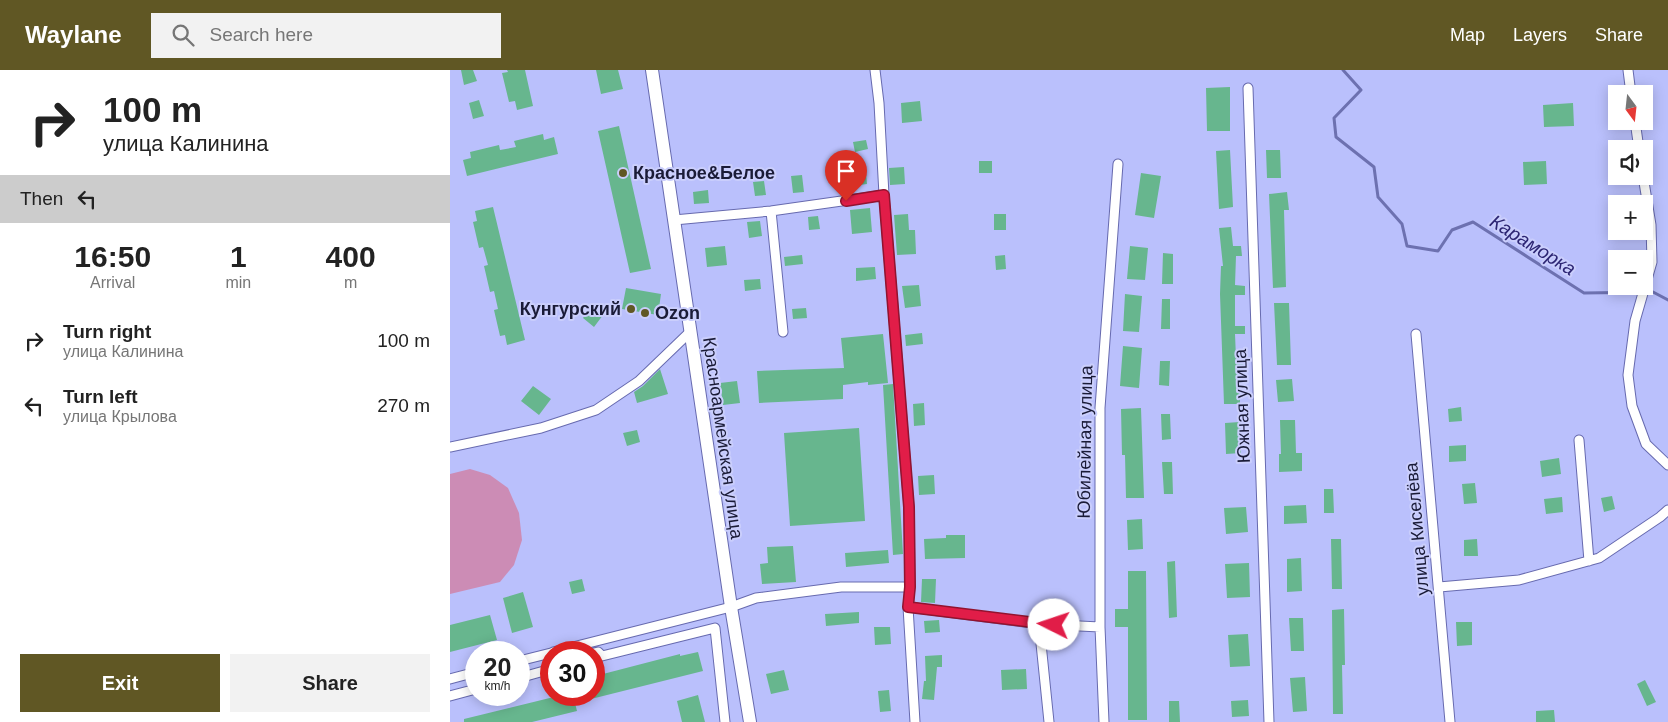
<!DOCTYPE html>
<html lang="en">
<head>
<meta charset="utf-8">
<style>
  :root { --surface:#fff; --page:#f2f2f2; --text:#222; --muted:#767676; --accent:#605724 }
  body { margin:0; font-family:Arial,sans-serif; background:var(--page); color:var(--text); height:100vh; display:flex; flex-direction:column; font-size:19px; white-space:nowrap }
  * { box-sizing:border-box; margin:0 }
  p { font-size:16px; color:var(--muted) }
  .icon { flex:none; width:28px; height:28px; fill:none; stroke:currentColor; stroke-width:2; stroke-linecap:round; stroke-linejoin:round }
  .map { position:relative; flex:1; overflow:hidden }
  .details { display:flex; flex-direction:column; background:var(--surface); width:450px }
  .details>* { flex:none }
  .banner { background:#fff; color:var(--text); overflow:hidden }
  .needle { width:32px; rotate:165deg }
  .tools { position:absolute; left:1158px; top:15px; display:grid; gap:10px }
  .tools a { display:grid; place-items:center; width:45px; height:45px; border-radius:0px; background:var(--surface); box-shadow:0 2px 12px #0003; font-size:25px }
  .speed { position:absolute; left:15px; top:571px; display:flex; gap:10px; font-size:25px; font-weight:700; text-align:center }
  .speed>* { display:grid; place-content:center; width:65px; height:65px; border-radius:50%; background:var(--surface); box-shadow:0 2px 12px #0003; line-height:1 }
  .speed small { font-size:12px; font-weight:400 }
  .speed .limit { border:8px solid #d22; background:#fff; color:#111 }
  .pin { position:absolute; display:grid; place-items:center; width:42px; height:42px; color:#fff; margin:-51px -21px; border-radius:50% 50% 50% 0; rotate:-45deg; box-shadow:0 0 5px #0007 }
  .pin .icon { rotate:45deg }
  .me { position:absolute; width:55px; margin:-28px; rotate:274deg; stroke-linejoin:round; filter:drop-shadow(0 0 4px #0008) }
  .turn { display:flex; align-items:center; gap:18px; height:105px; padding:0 20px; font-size:22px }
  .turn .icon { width:65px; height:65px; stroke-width:2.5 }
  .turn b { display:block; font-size:35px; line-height:42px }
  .then { display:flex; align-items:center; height:48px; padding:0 20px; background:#0003; gap:10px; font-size:19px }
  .eta { display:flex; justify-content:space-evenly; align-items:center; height:85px; text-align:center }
  .eta b { font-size:30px; font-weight:700; line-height:35px }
  .action { display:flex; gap:10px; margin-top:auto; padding:10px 20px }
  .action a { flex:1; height:58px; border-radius:0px; background:var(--accent); color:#fff; font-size:20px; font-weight:700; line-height:58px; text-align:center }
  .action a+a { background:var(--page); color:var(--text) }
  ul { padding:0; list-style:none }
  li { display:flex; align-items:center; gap:15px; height:65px; padding:0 20px }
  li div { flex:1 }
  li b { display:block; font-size:19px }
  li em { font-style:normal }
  header { display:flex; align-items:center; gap:30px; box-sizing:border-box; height:70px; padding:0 25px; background:var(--accent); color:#fff }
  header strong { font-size:24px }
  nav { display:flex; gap:28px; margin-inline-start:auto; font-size:18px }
  .search { width:350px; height:45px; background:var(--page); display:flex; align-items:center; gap:12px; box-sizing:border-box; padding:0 18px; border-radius:0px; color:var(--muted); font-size:19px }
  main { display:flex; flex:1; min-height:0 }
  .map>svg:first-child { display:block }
</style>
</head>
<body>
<header>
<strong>Waylane</strong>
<div class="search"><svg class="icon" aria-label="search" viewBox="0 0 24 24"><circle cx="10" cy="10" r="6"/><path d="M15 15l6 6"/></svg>Search here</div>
<nav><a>Map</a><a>Layers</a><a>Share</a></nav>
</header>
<main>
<section class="details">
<div class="banner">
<div class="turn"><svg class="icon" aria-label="right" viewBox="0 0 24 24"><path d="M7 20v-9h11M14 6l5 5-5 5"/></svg><div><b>100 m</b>улица Калинина</div></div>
<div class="then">Then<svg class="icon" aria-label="left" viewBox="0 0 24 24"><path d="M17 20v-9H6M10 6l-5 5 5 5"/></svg></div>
</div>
<div class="eta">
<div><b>16:50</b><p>Arrival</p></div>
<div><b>1</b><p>min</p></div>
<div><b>400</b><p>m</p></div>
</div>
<ul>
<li><svg class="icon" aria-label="right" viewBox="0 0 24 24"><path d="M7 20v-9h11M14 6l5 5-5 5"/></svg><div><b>Turn right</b><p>улица Калинина</p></div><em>100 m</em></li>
<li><svg class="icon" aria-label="left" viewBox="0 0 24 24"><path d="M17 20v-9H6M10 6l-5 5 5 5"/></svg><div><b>Turn left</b><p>улица Крылова</p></div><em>270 m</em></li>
</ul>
<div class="action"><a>Exit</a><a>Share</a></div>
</section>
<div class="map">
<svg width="1218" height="652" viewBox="0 0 1218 652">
  <rect width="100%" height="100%" fill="#bac0fc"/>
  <path fill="#cc8cb5" d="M 20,399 L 40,405 L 58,418 L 69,443 L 72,470 L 64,495 L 50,512 L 0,524 L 0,404 Z"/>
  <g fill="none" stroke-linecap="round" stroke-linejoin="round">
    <path stroke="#6d71b0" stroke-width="3" d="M 893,0 L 911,20 L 884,48 L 886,67 L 924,97 L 928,127 L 952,154 L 957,176 L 988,181 L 1002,160 L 1023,152 L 1134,223 L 1203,222 L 1218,230"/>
  </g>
  <path fill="#67b68e" d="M 11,0 L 23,0 L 27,11 L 14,15 Z
    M 57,0 L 75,0 L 83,36 L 67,40 L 65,31 L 59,32 L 52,3 L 58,2 Z
    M 146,0 L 168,0 L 173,19 L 151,24 Z
    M 780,17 L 780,61 L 757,61 L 756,18 Z
    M 29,30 L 34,46 L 23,49 L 19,33 Z
    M 470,31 L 472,51 L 452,53 L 451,33 Z
    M 1123,33 L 1124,56 L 1094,57 L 1093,35 Z
    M 169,56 L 201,199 L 180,203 L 148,61 Z
    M 93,64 L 94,70 L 104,67 L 108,84 L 17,106 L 13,90 L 21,88 L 20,82 L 49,75 L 50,80 L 66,77 L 64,71 Z
    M 416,70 L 418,79 L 405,82 L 403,72 Z
    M 780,80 L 783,137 L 769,139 L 766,81 Z
    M 816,80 L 830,80 L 831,108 L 817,108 Z
    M 529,91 L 542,91 L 542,103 L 529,103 Z
    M 1096,91 L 1097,114 L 1074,115 L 1073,92 Z
    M 454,97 L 455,114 L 440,115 L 439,98 Z
    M 416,103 L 417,114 L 402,116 L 402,105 Z
    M 691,103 L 711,106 L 704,148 L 685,145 Z
    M 352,105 L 354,122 L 343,123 L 341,106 Z
    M 314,111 L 316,125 L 305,126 L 303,112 Z
    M 258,120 L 259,133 L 244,134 L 243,122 Z
    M 837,122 L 839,140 L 834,140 L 836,217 L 823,218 L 819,124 Z
    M 43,137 L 75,270 L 57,275 L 55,265 L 50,266 L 44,240 L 48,239 L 44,221 L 40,222 L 34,196 L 38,195 L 33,177 L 29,178 L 23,152 L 27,151 L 25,141 Z
    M 420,138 L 422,162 L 402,164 L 400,140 Z
    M 458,144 L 459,160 L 465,160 L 466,184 L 447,185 L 444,145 Z
    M 544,144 L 556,144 L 556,160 L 544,160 Z
    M 368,146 L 370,159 L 359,160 L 358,147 Z
    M 310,151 L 312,166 L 299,168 L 297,152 Z
    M 781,157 L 783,176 L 791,176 L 792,186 L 786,186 L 785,215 L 795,216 L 795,225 L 785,225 L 785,256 L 795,256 L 795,264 L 785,264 L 786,288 L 796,288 L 796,301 L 789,301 L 790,334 L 774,334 L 770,224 L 771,196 L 773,196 L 769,158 Z
    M 275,176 L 277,195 L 257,197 L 255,178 Z
    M 680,176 L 698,178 L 695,210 L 677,209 Z
    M 713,183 L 723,184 L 723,214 L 712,214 Z
    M 352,185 L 353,194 L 335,196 L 334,187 Z
    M 555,185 L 556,199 L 546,200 L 545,186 Z
    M 425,197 L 426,209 L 406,211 L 406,198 Z
    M 310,209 L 311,219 L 295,221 L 294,210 Z
    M 469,215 L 471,236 L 455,238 L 452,216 Z
    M 176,218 L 211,224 L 208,245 L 172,239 Z
    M 675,224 L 692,226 L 689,262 L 673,261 Z
    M 712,229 L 720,229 L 720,259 L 711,259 Z
    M 824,233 L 839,233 L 841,295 L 827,295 Z
    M 142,236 L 153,245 L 144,257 L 133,248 Z
    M 356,238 L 357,248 L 343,249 L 342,239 Z
    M 472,263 L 473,274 L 456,276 L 455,265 Z
    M 433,264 L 438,313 L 418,315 L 418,312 L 393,315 L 393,329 L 309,333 L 307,301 L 394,298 L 391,268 Z
    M 673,276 L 692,278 L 689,318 L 670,316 Z
    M 710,291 L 720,291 L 719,316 L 709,315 Z
    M 210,299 L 218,324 L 187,333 L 184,322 L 193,316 Z
    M 842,309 L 844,331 L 828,332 L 826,310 Z
    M 287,311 L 290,333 L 273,335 L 270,313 Z
    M 443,314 L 453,484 L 443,485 L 433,315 Z
    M 83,316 L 101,329 L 89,345 L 71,331 Z
    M 474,333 L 475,355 L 464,356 L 463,334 Z
    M 1011,337 L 1012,351 L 999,352 L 998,339 Z
    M 691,338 L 694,428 L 676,428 L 675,385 L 672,385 L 671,339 Z
    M 711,344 L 720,344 L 721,369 L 712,370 Z
    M 830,350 L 845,350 L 846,383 L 852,383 L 852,401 L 829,402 L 829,384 L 831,384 Z
    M 790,352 L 791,383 L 776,384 L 775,353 Z
    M 409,358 L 415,451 L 340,456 L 334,363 Z
    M 187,360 L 190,372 L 177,376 L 173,363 Z
    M 1016,375 L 1016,391 L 999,392 L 999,376 Z
    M 1109,388 L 1111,404 L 1092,407 L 1090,391 Z
    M 712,392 L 722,392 L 723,424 L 714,424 Z
    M 484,405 L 485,424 L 469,425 L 468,406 Z
    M 1025,413 L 1027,433 L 1014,434 L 1012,414 Z
    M 874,419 L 883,419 L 884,443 L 874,443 Z
    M 1162,426 L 1165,439 L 1154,442 L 1151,428 Z
    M 1112,427 L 1113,442 L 1096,444 L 1094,429 Z
    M 856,435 L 857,453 L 834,454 L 834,436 Z
    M 796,437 L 798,462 L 776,464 L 774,438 Z
    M 692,449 L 693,479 L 678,480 L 677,450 Z
    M 496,465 L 515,465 L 515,488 L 475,489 L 474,469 L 496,468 Z
    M 881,469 L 891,469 L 892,519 L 882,519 Z
    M 1027,469 L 1028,486 L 1014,486 L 1014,470 Z
    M 343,476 L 346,512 L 312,514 L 310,494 L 318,493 L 317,477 Z
    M 438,480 L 439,493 L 396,497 L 395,483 Z
    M 851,488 L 852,521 L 837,522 L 837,489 Z
    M 725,491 L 727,547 L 719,548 L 717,492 Z
    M 799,493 L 800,527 L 777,528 L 775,494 Z
    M 678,501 L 696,501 L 697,650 L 678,650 L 678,557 L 665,557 L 665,539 L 678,539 Z
    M 132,509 L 135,521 L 122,524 L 119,512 Z
    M 472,509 L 486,509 L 485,533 L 471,532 Z
    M 73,522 L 83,557 L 62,563 L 53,528 Z
    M 894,539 L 895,595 L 892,595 L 893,644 L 883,644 L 882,540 Z
    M 409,542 L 409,553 L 376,556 L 375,544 Z
    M 40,545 L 47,570 L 0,582 L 0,555 Z
    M 839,548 L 853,548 L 854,581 L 841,581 Z
    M 489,550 L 490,562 L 475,563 L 474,551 Z
    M 1006,552 L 1022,552 L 1022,575 L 1007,576 Z
    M 424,557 L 440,557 L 441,574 L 425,575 Z
    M 798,564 L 800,596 L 780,597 L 778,565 Z
    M 248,582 L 253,601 L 125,633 L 127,641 L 82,652 L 14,652 L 14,649 L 112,625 L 144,625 L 144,589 L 150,592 L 153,604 L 230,584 L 230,586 Z
    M 492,585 L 492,597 L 487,597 L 484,630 L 472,629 L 474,611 L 476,611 L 475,586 Z
    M 576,599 L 577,619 L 552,620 L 551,600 Z
    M 334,600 L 339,620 L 321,624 L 316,604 Z
    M 855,607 L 857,641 L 843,642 L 840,608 Z
    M 1195,610 L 1206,632 L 1197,636 L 1187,614 Z
    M 439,620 L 441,641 L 430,642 L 428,621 Z
    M 248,625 L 255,652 L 232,652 L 227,631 Z
    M 798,630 L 799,646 L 782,647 L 781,631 Z
    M 719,631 L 729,631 L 730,652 L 719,652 Z
    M 1104,640 L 1105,652 L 1086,652 L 1086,641 Z"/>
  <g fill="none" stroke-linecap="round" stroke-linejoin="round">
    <g stroke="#676aaf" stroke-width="11">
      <path id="street" d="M 425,0 L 429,33 L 434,125 L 459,437 L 460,517 L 458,537 L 465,652
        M 1178,0 L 1181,24
        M 798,18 L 819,652
        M 1185,51 L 1189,79
        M 1193,106 L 1201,155 L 1202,192 L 1185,251 L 1178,305 L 1182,336 L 1196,374 L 1218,395
        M 321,141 L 333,262
        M 224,150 L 321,141 L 434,125
        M 966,264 L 1000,652
        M 1129,370 L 1139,491
        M 0,377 L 91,358 L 146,340 L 189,311 L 240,262
        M 989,517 L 1069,510 L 1149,488 L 1210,447 L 1218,440
        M 458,537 L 589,554 L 650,557
        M 589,554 L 599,652
        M 103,582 L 281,537 L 306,528 L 391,517 L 460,517
        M 144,583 L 148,582 L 152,586 L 265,558 L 275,652
        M 69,591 L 101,583
        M 69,608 L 101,599
        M 0,609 L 26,602
        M 0,626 L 26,619
        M 654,652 L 650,557 L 650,338 L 668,94"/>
    </g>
    <g stroke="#676aaf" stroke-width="14">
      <path id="secondary" d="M 202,0 L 281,537 L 300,652"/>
    </g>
    <use href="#street" stroke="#fff" stroke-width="9"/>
    <use href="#secondary" stroke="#fff" stroke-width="12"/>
  </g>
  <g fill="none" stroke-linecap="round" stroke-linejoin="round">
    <g stroke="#92132f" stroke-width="12">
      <path id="route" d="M 396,131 L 434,125 L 459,437 L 460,517 L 458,537 L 604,555"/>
    </g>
    <use href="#route" stroke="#e11d48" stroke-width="9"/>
  </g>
  <g fill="#605724" stroke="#cacefc" stroke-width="2">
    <circle cx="173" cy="103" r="5"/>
    <circle cx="181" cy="239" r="5"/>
    <circle cx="195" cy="243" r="5"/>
  </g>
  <g text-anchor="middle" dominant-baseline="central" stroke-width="4" stroke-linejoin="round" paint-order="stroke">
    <g font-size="18" font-weight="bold" fill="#1a1b37" stroke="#cacefc" text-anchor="start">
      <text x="183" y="103">Красное&amp;Белое</text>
      <text x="171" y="239" text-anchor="end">Кунгурский</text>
      <text x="205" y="243">Ozon</text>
    </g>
    <g font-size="18" fill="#1a1b37" stroke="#cacefc">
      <text transform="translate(792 336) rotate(-92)">Южная улица</text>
      <text transform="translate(273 368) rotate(82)">Красноармейская улица</text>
      <text transform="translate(635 372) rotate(-89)">Юбилейная улица</text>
      <text transform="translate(967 459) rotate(-95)">улица Киселёва</text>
    </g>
    <g font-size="19" font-style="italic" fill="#2c2573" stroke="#cacefc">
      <text transform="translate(1083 175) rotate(32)">Караморка</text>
    </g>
  </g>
</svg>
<div class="tools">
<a><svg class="needle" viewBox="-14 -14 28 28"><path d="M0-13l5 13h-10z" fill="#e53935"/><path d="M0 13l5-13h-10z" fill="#767676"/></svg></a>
<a><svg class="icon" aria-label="sound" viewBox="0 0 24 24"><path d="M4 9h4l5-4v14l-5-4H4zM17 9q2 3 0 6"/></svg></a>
<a>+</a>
<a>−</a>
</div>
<div class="speed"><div>20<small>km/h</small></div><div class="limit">30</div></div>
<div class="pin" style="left:396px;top:131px;background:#d93025"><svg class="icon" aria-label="arrive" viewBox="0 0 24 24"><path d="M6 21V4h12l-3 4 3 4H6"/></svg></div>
<svg class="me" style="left:604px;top:555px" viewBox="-20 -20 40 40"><circle r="19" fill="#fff"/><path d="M0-13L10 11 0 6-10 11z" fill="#e11d48"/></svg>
</div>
</main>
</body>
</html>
